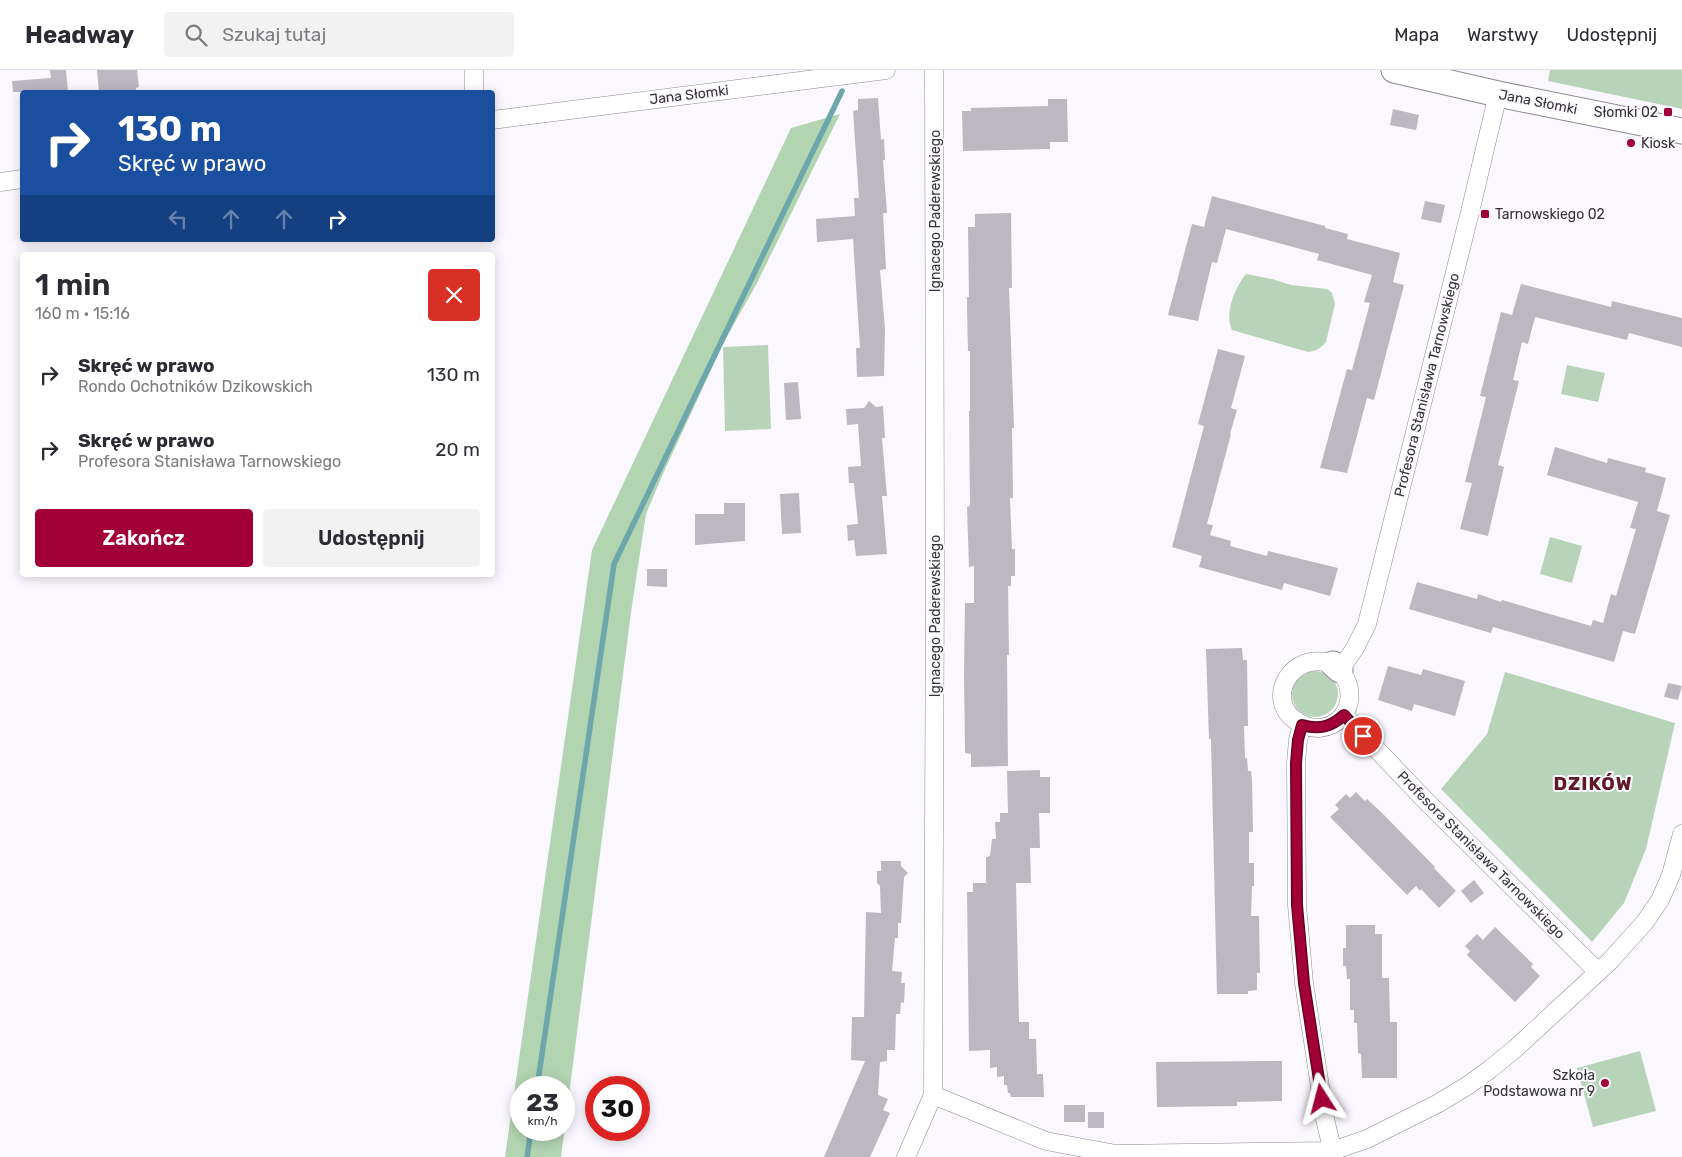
<!DOCTYPE html>
<html lang="pl">
<head>
<meta charset="utf-8">
<style>
  :root { --surface:#fff; --page:#f2f2f3; --text:#2b2b33; --muted:#7c7c81; --line:#e1e1e2; --accent:#a10137 }
  body { margin:0; font-family:Rubik,sans-serif; background:var(--page); color:var(--text); height:100vh; display:flex; flex-direction:column; font-size:19px; white-space:nowrap }
  * { box-sizing:border-box; margin:0 }
  p { font-size:16px; color:var(--muted) }
  .icon { flex:none; width:28px; height:28px; fill:none; stroke:currentColor; stroke-width:2; stroke-linecap:round; stroke-linejoin:round }
  .map { position:relative; flex:1; overflow:hidden }
  .panel { position:absolute; left:20px; top:182px; width:475px; height:325px; display:flex; flex-direction:column; background:var(--surface); border-radius:5px; box-shadow:0 2px 12px #0003 }
  .panel>* { flex:none }
  .hud { position:absolute; left:20px; top:20px; width:475px; height:152px; border-radius:5px; box-shadow:0 2px 12px #0003; background:#1a4fa0; color:#fff; overflow:hidden }
  .speed { position:absolute; left:510px; top:1006px; display:flex; gap:10px; font-size:25px; font-weight:700; text-align:center }
  .speed>* { display:grid; place-content:center; width:65px; height:65px; border-radius:50%; background:var(--surface); box-shadow:0 2px 12px #0003; line-height:1 }
  .speed small { font-size:12px; font-weight:400 }
  .speed .limit { border:8px solid #d22; background:#fff; color:#111 }
  .pin { position:absolute; display:grid; place-items:center; width:42px; height:42px; color:#fff; margin:-21px; border:2px solid #fff; border-radius:50%; box-shadow:0 1px 5px #0007 }
  .me { position:absolute; width:55px; margin:-28px; rotate:351deg; stroke-linejoin:round; filter:drop-shadow(0 0 4px #0008) }
  .turn { display:flex; align-items:center; gap:18px; height:105px; padding:0 15px; font-size:22px }
  .turn .icon { width:65px; height:65px; stroke-width:2.5 }
  .turn b { display:block; font-size:35px; line-height:42px }
  .lanes { display:flex; align-items:center; height:48px; padding:0 15px; background:#0003; justify-content:center; gap:25px; direction:ltr }
  .lanes .off { opacity:.35 }
  .round { display:grid; place-items:center; flex:none; width:52px; height:52px; border-radius:5px; background:var(--page) }
  .head { display:flex; align-items:center; justify-content:space-between; height:85px; padding:0 15px }
  h1 { font-size:30px; font-weight:600; line-height:38px }
  .action { display:flex; gap:10px; margin-top:auto; padding:10px 15px }
  .action a { flex:1; height:58px; border-radius:5px; background:var(--accent); color:#fff; font-size:20px; font-weight:600; line-height:58px; text-align:center }
  .action a+a { background:var(--page); color:var(--text) }
  ul { padding:0; list-style:none }
  li { display:flex; align-items:center; gap:15px; height:75px; padding:0 15px }
  li div { flex:1 }
  li b { display:block; font-size:19px }
  li em { font-style:normal }
  header { display:flex; align-items:center; gap:30px; box-sizing:border-box; height:70px; padding:0 25px; background:var(--surface); border-bottom:1px solid var(--line) }
  header strong { font-size:24px }
  nav { display:flex; gap:28px; margin-inline-start:auto; font-size:18px }
  .search { width:350px; height:45px; background:var(--page); display:flex; align-items:center; gap:12px; box-sizing:border-box; padding:0 18px; border-radius:5px; color:var(--muted); font-size:19px }
  .map>svg:first-child { display:block }
</style>
</head>
<body>
<header>
<strong>Headway</strong>
<div class="search"><svg class="icon" aria-label="search" viewBox="0 0 24 24"><circle cx="10" cy="10" r="6"/><path d="M15 15l6 6"/></svg>Szukaj tutaj</div>
<nav><a>Mapa</a><a>Warstwy</a><a>Udostępnij</a></nav>
</header>
<div class="map">
<svg width="1682" height="1087" viewBox="0 0 1682 1087">
  <rect width="100%" height="100%" fill="#fbf7fe"/>
  <path fill="#b8d4b8" d="M 1550,0 L 1682,0 L 1682,39 L 1548,11 Z
    M 1246,204 L 1272,209 L 1291,215 L 1327,219 L 1332,223 L 1335,234 L 1326,272 C 1320,279 1316,281 1308,282 L 1232,260 C 1224,244 1235,217 1246,204 Z
    M 768,275 L 771,359 L 725,361 L 723,277 Z
    M 1567,295 L 1605,303 L 1598,332 L 1561,324 Z
    M 1550,467 L 1582,476 L 1572,513 L 1540,504 Z
    M1292 624a23 23 0 1 1 46 0a23 23 0 1 1-46 0Z
    M 1505,602 L 1675,653 L 1646,779 L 1624,833 L 1592,872 L 1441,719 L 1487,664 Z
    M 1640,981 L 1656,1041 L 1593,1057 L 1577,998 Z"/>
  <path fill="#b2d4b1" fill-rule="evenodd" d="M 840,44 L 757,213 L 724,272 L 662,406 L 646,444 L 631,542 L 561,1087 L 505,1087 L 592,480 L 791,58 ZM 521,1018 L 564,1018 L 564,1060 L 521,1060 Z"/>
  <g fill="none" stroke-linecap="round" stroke-linejoin="round">
    <path stroke="#6da7ab" stroke-width="5.5" d="M 537,1018 L 614,494 L 842,21
      M 527,1087 L 531,1060"/>
  </g>
  <path fill="#bbb8bf" d="M 50,0 L 66,0 L 68,22 L 13,22 L 12,11 L 51,8 Z
    M 97,0 L 137,0 L 139,17 L 136,18 L 136,21 L 99,22 Z
    M 878,28 L 881,70 L 884,69 L 885,90 L 883,90 L 887,143 L 883,143 L 886,199 L 880,200 L 885,259 L 884,306 L 857,307 L 856,278 L 860,278 L 853,169 L 817,172 L 816,149 L 855,146 L 854,128 L 859,128 L 853,41 L 858,40 L 858,29 Z
    M 1048,29 L 1067,29 L 1068,72 L 1050,72 L 1050,79 L 963,81 L 962,41 L 971,41 L 971,38 L 1048,36 Z
    M 1393,39 L 1419,45 L 1416,60 L 1390,55 Z
    M 1212,126 L 1325,156 L 1325,158 L 1348,164 L 1347,169 L 1400,183 L 1393,212 L 1404,215 L 1374,330 L 1367,328 L 1347,403 L 1320,398 L 1347,299 L 1352,300 L 1370,233 L 1364,232 L 1372,205 L 1317,190 L 1319,184 L 1226,159 L 1217,193 L 1212,192 L 1198,251 L 1168,245 L 1192,154 L 1204,157 Z
    M 1425,131 L 1445,135 L 1441,153 L 1421,149 Z
    M 1011,143 L 1012,218 L 1009,218 L 1014,358 L 1012,358 L 1013,428 L 1010,428 L 1012,479 L 1015,479 L 1015,506 L 1011,506 L 1011,516 L 1008,516 L 1009,585 L 1007,585 L 1008,696 L 971,697 L 971,684 L 965,683 L 964,603 L 965,533 L 974,533 L 974,496 L 969,497 L 967,437 L 970,436 L 969,341 L 970,341 L 970,281 L 968,281 L 967,236 L 967,227 L 969,227 L 968,157 L 975,157 L 975,144 Z
    M 1521,214 L 1611,237 L 1612,231 L 1682,248 L 1682,277 L 1629,263 L 1627,270 L 1535,247 L 1528,274 L 1522,272 L 1513,310 L 1519,311 L 1498,395 L 1504,397 L 1488,466 L 1460,459 L 1472,413 L 1465,412 L 1486,327 L 1480,326 L 1501,242 L 1512,245 Z
    M 1218,279 L 1245,286 L 1231,338 L 1237,340 L 1230,364 L 1231,364 L 1207,454 L 1213,455 L 1210,465 L 1231,471 L 1230,476 L 1267,486 L 1268,481 L 1338,498 L 1330,526 L 1284,513 L 1282,520 L 1199,497 L 1202,486 L 1172,477 L 1204,356 L 1198,354 Z
    M 798,312 L 801,349 L 786,350 L 784,313 Z
    M 869,331 L 876,337 L 883,336 L 885,368 L 882,368 L 887,426 L 882,426 L 887,484 L 856,486 L 854,470 L 848,471 L 847,455 L 858,454 L 854,413 L 849,413 L 848,397 L 861,396 L 858,354 L 847,355 L 846,339 L 864,338 Z
    M 1555,377 L 1607,393 L 1608,388 L 1646,398 L 1645,402 L 1666,408 L 1657,441 L 1670,445 L 1635,564 L 1623,561 L 1614,592 L 1493,557 L 1491,563 L 1409,539 L 1417,512 L 1477,529 L 1478,524 L 1501,532 L 1502,530 L 1591,556 L 1593,550 L 1603,553 L 1611,524 L 1616,526 L 1636,459 L 1630,458 L 1638,432 L 1547,405 Z
    M 799,423 L 801,463 L 782,464 L 780,424 Z
    M 724,433 L 745,433 L 745,471 L 695,475 L 695,444 L 724,444 Z
    M 647,499 L 667,499 L 667,517 L 647,516 Z
    M 1242,578 L 1243,590 L 1247,590 L 1248,656 L 1244,656 L 1245,688 L 1247,688 L 1248,701 L 1251,701 L 1252,710 L 1253,762 L 1249,762 L 1249,793 L 1254,793 L 1254,816 L 1252,816 L 1251,846 L 1259,846 L 1260,903 L 1257,903 L 1257,920 L 1248,921 L 1248,924 L 1217,924 L 1211,669 L 1209,669 L 1206,579 Z
    M 1388,596 L 1421,605 L 1423,599 L 1465,611 L 1455,646 L 1414,634 L 1412,641 L 1378,630 Z
    M 1668,613 L 1682,616 L 1678,630 L 1664,627 Z
    M 1040,700 L 1040,707 L 1050,707 L 1050,743 L 1039,743 L 1040,778 L 1030,778 L 1031,813 L 1016,813 L 1019,952 L 1029,952 L 1029,969 L 1036,969 L 1037,1004 L 1043,1004 L 1044,1027 L 1011,1027 L 1010,1023 L 1008,1023 L 1007,1015 L 1004,1015 L 1004,1006 L 997,1007 L 997,997 L 990,998 L 990,980 L 969,981 L 967,822 L 973,822 L 973,813 L 986,813 L 986,787 L 990,786 L 992,769 L 996,769 L 995,752 L 1000,752 L 1000,743 L 1008,743 L 1007,701 Z
    M 1356,722 L 1365,731 L 1367,729 L 1382,743 L 1435,797 L 1434,798 L 1456,821 L 1439,838 L 1421,819 L 1420,821 L 1416,816 L 1407,825 L 1330,747 L 1339,739 L 1335,735 L 1346,724 L 1350,728 Z
    M 881,791 L 901,791 L 901,796 L 908,803 L 904,807 L 901,853 L 898,853 L 898,868 L 895,868 L 892,901 L 902,902 L 901,913 L 905,913 L 904,933 L 901,932 L 900,944 L 896,944 L 895,980 L 887,980 L 887,991 L 880,992 L 878,1025 L 888,1029 L 883,1040 L 890,1043 L 870,1087 L 824,1087 L 865,991 L 851,990 L 852,947 L 864,947 L 866,842 L 881,843 L 880,816 L 877,813 L 877,801 L 881,801 Z
    M 1474,810 L 1484,823 L 1471,833 L 1461,821 Z
    M 1346,855 L 1375,855 L 1375,864 L 1382,864 L 1382,908 L 1389,908 L 1390,952 L 1397,952 L 1397,1008 L 1362,1008 L 1361,984 L 1358,983 L 1357,953 L 1354,953 L 1354,940 L 1350,940 L 1350,909 L 1347,909 L 1346,896 L 1343,896 L 1343,878 L 1346,878 Z
    M 1495,857 L 1533,894 L 1531,897 L 1540,906 L 1515,932 L 1467,885 L 1470,881 L 1465,876 L 1477,864 L 1483,870 Z
    M 1282,991 L 1282,1031 L 1237,1032 L 1237,1036 L 1157,1037 L 1156,992 Z
    M 1064,1035 L 1085,1035 L 1085,1052 L 1064,1052 Z
    M 1088,1042 L 1104,1042 L 1104,1058 L 1088,1058 Z"/>
  <g fill="none" stroke-linecap="round" stroke-linejoin="round">
    <g stroke="#8d8a90" stroke-width="19">
      <path id="street" d="M 474,22 L 474,0
        M 492,50 L 886,0
        M 0,112 L 22,109
        M 1333,594 C 1291,579 1265,629 1295,650 C 1329,675 1368,636 1340,600 L 1355,578 L 1367,554 L 1470,142 L 1498,24
        M 1344,645 L 1423,728 L 1598,902
        M 1302,655 L 1298,670 L 1296,693 L 1297,835 L 1304,913 L 1325,1049 L 1334,1087
        M 933,1025 L 1046,1071 L 1116,1084 L 1332,1081 L 1367,1069 L 1437,1034 L 1467,1016 L 1489,1000 L 1516,978 L 1610,891 L 1645,852 L 1660,830 L 1671,805 L 1682,764
        M 906,1087 L 933,1025 L 935,498 L 934,0"/>
    </g>
    <g stroke="#8d8a90" stroke-width="27">
      <path id="secondary" d="M 1394,0 L 1498,24 L 1682,61
        M 1333,594 L 1340,600"/>
    </g>
    <use href="#street" stroke="#fff" stroke-width="18"/>
    <use href="#secondary" stroke="#fff" stroke-width="25"/>
  </g>
  <g fill="none" stroke-linecap="round" stroke-linejoin="round">
    <g stroke="#690124" stroke-width="12">
      <path id="route" d="M 1322,1029 L 1304,913 L 1297,835 L 1296,693 L 1298,670 L 1302,655 C 1319,660 1331,657 1344,645 L 1363,666"/>
    </g>
    <use href="#route" stroke="#a10137" stroke-width="9"/>
  </g>
  <g fill="#a10137" stroke="#fbf7fe" stroke-width="2">
    <rect x="1663" y="37" width="10" height="10" rx="2.5"/>
    <circle cx="1631" cy="73" r="5"/>
    <rect x="1480" y="139" width="10" height="10" rx="2.5"/>
    <circle cx="1605" cy="1013" r="5"/>
  </g>
  <g text-anchor="middle" dominant-baseline="central" stroke-width="4" stroke-linejoin="round" paint-order="stroke">
    <g font-size="14" fill="#353436" stroke="#fbf7fe">
      <text transform="translate(689 25) rotate(-7)">Jana Słomki</text>
      <text transform="translate(1538 32) rotate(11)">Jana Słomki</text>
      <text transform="translate(935 141) rotate(-90)">Ignacego Paderewskiego</text>
      <text transform="translate(1427 315) rotate(-76)">Profesora Stanisława Tarnowskiego</text>
      <text transform="translate(935 546) rotate(-90)">Ignacego Paderewskiego</text>
      <text transform="translate(1481 785) rotate(45)">Profesora Stanisława Tarnowskiego</text>
    </g>
    <g font-size="14" fill="#353436" stroke="#fbf7fe" text-anchor="end">
      <text x="1658" y="42">Słomki 02</text>
      <text x="1641" y="73" text-anchor="start">Kiosk</text>
      <text x="1495" y="144" text-anchor="start">Tarnowskiego 02</text>
      <text x="1595" y="1005">Szkoła<tspan x="1595" dy="16">Podstawowa nr 9</tspan></text>
    </g>
    <g font-size="19" font-weight="bold" letter-spacing="1" fill="#5f1a27" stroke="#fbf7fe">
      <text x="1593" y="713">DZIKÓW</text>
    </g>
  </g>
</svg>
<div class="speed"><div>23<small>km/h</small></div><div class="limit">30</div></div>
<div class="pin" style="left:1363px;top:666px;background:#d93025"><svg class="icon" aria-label="arrive" viewBox="0 0 24 24"><path d="M6 21V4h12l-3 4 3 4H6"/></svg></div>
<svg class="me" style="left:1322px;top:1029px" viewBox="-20 -20 40 40"><path d="M0-17L14 15 0 8-14 15z" fill="#a10137" stroke="#fff" stroke-width="4"/></svg>
<div class="hud">
<div class="turn"><svg class="icon" aria-label="right" viewBox="0 0 24 24"><path d="M7 20v-9h11M14 6l5 5-5 5"/></svg><div><b>130 m</b>Skręć w prawo</div></div>
<div class="lanes"><svg class="icon off" aria-label="left" viewBox="0 0 24 24"><path d="M17 20v-9H6M10 6l-5 5 5 5"/></svg><svg class="icon off" aria-label="ahead" viewBox="0 0 24 24"><path d="M12 20V5M6 11l6-6 6 6"/></svg><svg class="icon off" aria-label="ahead" viewBox="0 0 24 24"><path d="M12 20V5M6 11l6-6 6 6"/></svg><svg class="icon" aria-label="right" viewBox="0 0 24 24"><path d="M7 20v-9h11M14 6l5 5-5 5"/></svg></div>
</div>
<section class="panel">
<div class="head"><div><h1>1 min</h1><p>160 m · 15:16</p></div><a class="round" style="background:#d93025;color:#fff"><svg class="icon" aria-label="close" viewBox="0 0 24 24"><path d="M6 6l12 12M18 6L6 18"/></svg></a></div>
<ul>
<li><svg class="icon" aria-label="right" viewBox="0 0 24 24"><path d="M7 20v-9h11M14 6l5 5-5 5"/></svg><div><b>Skręć w prawo</b><p>Rondo Ochotników Dzikowskich</p></div><em>130 m</em></li>
<li><svg class="icon" aria-label="right" viewBox="0 0 24 24"><path d="M7 20v-9h11M14 6l5 5-5 5"/></svg><div><b>Skręć w prawo</b><p>Profesora Stanisława Tarnowskiego</p></div><em>20 m</em></li>
</ul>
<div class="action"><a>Zakończ</a><a>Udostępnij</a></div>
</section>
</div>
</body>
</html>
